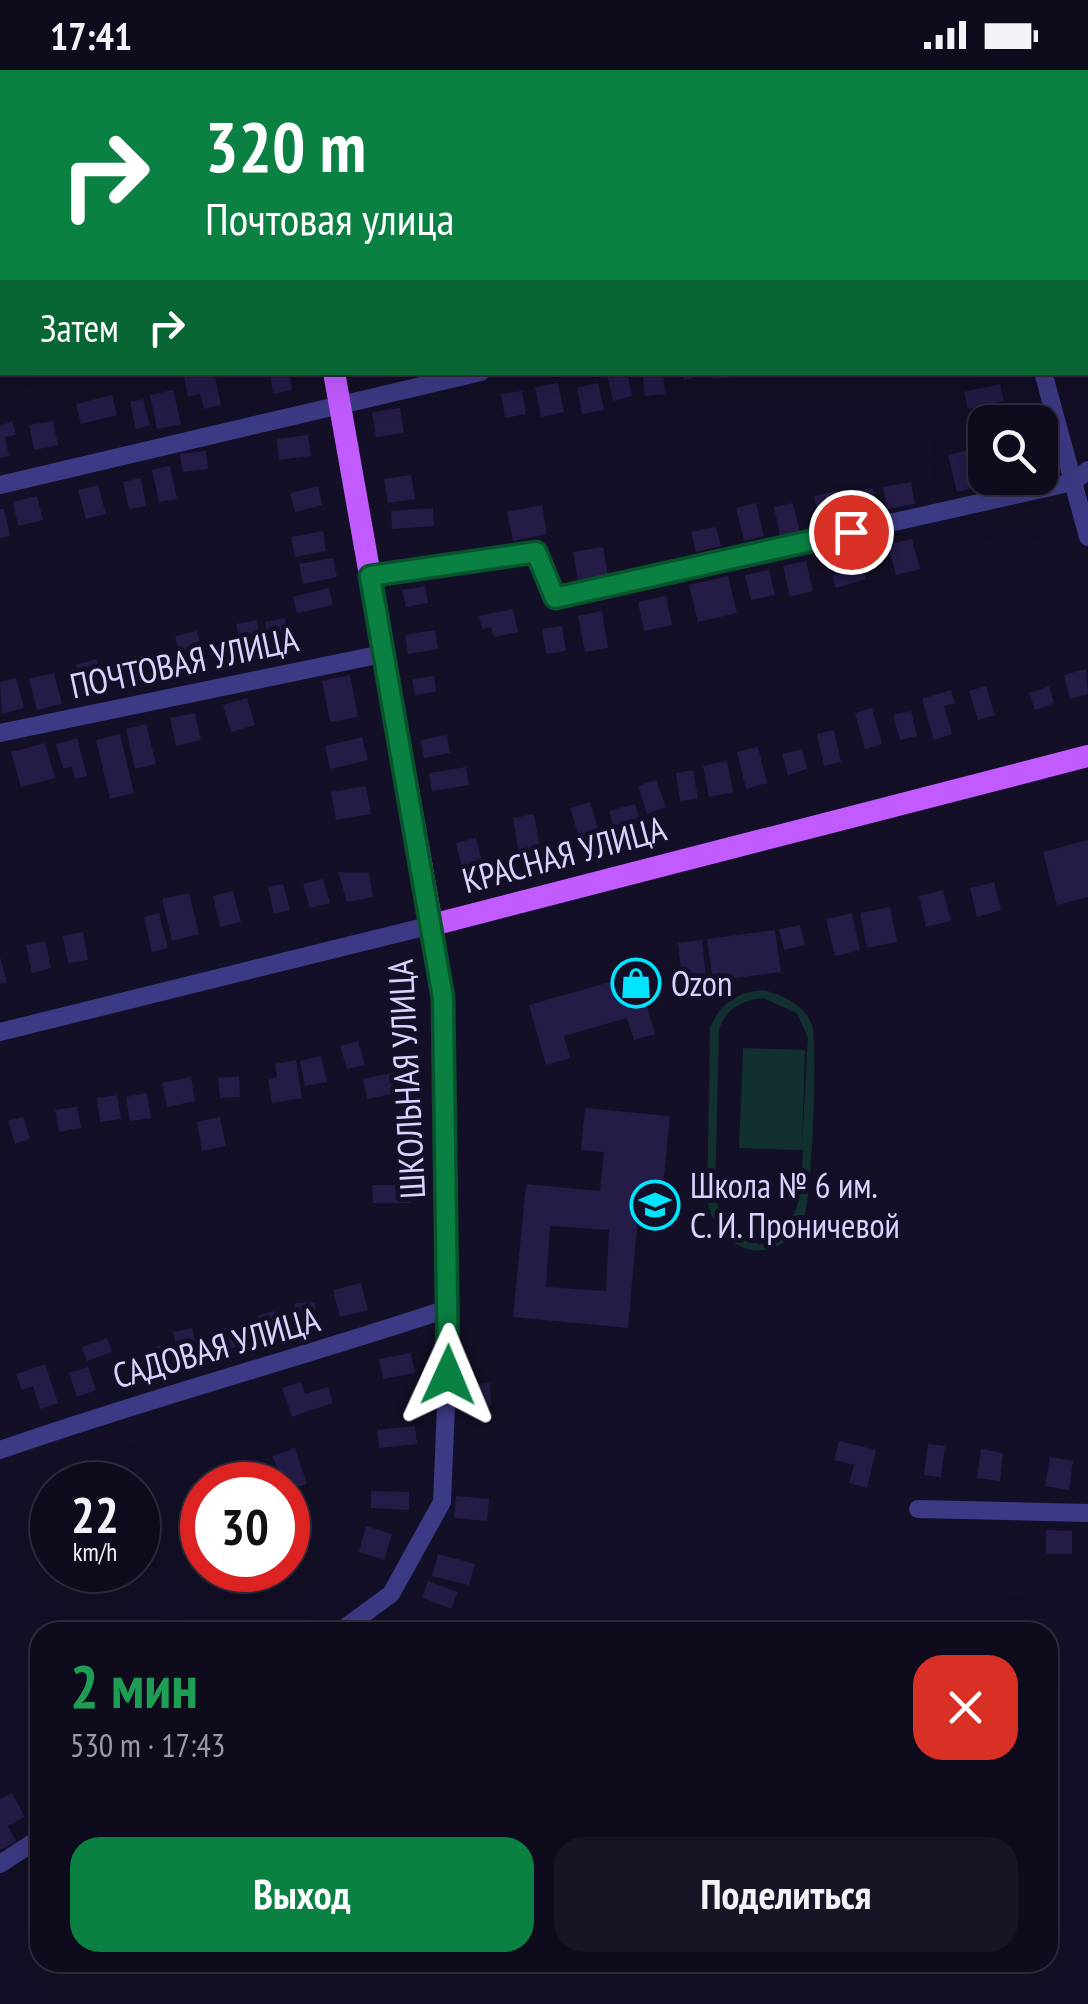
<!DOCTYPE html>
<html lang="ru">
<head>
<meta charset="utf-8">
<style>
  :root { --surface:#0e0b1c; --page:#171425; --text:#f1f3f6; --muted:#9b9ba3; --line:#2e2b3b; --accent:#0b8043 }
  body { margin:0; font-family:"PT Sans Narrow",sans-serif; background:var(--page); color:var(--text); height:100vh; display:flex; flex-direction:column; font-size:38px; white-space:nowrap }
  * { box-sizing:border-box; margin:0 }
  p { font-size:32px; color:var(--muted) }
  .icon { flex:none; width:55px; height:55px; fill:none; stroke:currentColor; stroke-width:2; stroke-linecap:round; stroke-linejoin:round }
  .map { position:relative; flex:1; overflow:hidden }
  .panel { position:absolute; left:30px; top:1552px; width:1028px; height:350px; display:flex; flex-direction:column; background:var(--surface); border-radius:30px; box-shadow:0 10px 40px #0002,0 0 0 2px var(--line) }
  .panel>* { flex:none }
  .guide { position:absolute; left:0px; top:0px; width:1090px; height:305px; box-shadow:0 10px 40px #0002,0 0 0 2px var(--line); background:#0b8043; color:#fff; overflow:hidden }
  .tools { position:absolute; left:968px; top:335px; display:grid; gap:20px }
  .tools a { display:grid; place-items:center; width:90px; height:90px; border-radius:20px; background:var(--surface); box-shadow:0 10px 40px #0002,0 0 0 2px var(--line); font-size:50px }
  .speed { position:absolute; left:30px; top:1392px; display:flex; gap:20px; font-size:50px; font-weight:700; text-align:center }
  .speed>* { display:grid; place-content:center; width:130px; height:130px; border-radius:50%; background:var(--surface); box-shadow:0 10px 40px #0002,0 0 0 2px var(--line); line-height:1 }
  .speed small { font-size:25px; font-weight:400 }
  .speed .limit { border:15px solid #d22; background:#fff; color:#111 }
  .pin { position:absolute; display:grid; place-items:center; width:85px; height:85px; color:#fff; margin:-42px; border:5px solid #fff; border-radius:50%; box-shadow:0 2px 10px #0007 }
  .me { position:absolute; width:110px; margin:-55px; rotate:1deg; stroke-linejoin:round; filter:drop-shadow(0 0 8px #0008) }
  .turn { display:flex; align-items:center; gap:35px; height:210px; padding:0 40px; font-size:45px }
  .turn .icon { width:130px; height:130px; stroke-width:2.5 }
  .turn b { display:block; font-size:70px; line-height:85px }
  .then { display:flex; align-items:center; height:95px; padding:0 40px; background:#0003; gap:20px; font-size:38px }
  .round { display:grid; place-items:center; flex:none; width:105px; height:105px; border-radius:30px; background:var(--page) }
  .overview { display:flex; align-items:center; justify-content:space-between; height:170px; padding:0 40px }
  h1 { font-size:60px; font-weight:700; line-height:75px; color:#1e9e55 }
  .action { display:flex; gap:20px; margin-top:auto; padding:20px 40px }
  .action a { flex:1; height:115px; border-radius:30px; background:var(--accent); color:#fff; font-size:40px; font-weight:700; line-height:115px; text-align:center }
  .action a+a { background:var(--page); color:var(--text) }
  .status { display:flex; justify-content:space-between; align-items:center; height:70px; padding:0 50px; background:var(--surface); direction:ltr }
  .status svg { height:28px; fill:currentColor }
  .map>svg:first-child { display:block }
</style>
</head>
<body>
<div class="status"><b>17:41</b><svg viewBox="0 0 49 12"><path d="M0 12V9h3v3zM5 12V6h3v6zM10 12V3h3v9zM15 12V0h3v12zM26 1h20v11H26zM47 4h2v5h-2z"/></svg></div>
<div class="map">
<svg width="1088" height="1934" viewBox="0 0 1088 1934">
  <rect width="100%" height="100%" fill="#130f26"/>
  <path fill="#12302f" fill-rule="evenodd" d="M 764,920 C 784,926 804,934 812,955 C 818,972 812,1131 804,1147 C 777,1202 718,1184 707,1130 L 710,958 C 720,933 737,922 764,920 ZM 763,928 L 797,943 L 808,968 L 802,1075 L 805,980 L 743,978 L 739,1078 L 803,1080 C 801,1120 803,1160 759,1175 L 728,1158 L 715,1129 L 719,959 C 726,939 742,930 763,928 Z"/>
  <path fill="#241b47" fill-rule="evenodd" d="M 214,302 L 221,335 L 204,339 L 200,324 L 188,327 L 184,306 Z
    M 270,302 L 289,302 L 292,320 L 273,324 Z
    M 627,302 L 632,326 L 613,331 L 607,305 Z
    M 642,302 L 663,302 L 665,324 L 645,326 Z
    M 682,302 L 710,302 L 710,304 L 684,310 Z
    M 711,302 L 733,302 L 733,307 L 712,309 Z
    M 558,313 L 564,342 L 541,347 L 535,317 Z
    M 598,313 L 604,340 L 582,344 L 577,318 Z
    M 1000,314 L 1004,331 L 968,339 L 964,322 Z
    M 173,320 L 181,354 L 157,359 L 150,325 Z
    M 522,321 L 526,344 L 505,348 L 501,324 Z
    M 112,325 L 117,345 L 81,354 L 76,334 Z
    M 143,329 L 150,355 L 136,359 L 130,332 Z
    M 400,338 L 404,363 L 376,367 L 372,342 Z
    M 53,351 L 58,375 L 34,380 L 29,355 Z
    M 12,352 L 16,365 L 5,367 L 9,386 L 0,388 L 0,355 Z
    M 308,365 L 311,386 L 279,390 L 277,369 Z
    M 969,380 L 978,417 L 957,422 L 948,385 Z
    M 206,381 L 208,399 L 182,402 L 180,384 Z
    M 170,396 L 177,429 L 159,432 L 152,400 Z
    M 411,405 L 415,429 L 388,433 L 384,409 Z
    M 141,408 L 146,436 L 129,439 L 123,412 Z
    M 911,412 L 915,434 L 887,439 L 883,417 Z
    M 98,415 L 106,444 L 86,449 L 78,420 Z
    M 318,416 L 322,435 L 295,442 L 290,423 Z
    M 873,418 L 878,443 L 857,448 L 851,422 Z
    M 835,421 L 841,452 L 821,456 L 814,426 Z
    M 37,426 L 43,450 L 18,456 L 13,432 Z
    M 756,433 L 764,466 L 744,471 L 736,438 Z
    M 793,433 L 800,462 L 780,466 L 774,437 Z
    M 542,435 L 547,464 L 513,471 L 507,442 Z
    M 433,438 L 434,456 L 392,459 L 391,441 Z
    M 0,439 L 4,439 L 10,466 L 0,468 Z
    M 716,457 L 721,476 L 696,482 L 691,462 Z
    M 323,461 L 326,481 L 295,487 L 291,467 Z
    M 912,469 L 920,499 L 896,505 L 888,475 Z
    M 603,477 L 608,505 L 578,510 L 573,482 Z
    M 858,481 L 866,509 L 836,518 L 832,506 L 848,501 L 843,485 Z
    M 333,488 L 337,507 L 303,514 L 299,494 Z
    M 806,491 L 813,521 L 790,527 L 783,496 Z
    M 769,500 L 775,525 L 751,530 L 745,505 Z
    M 728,506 L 737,543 L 698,552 L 689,515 Z
    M 425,516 L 428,533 L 406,537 L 402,520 Z
    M 329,518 L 333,535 L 297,543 L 293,527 Z
    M 666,526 L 672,555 L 644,561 L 638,532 Z
    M 513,539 L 518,562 L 494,567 L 491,557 L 482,559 L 479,546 Z
    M 602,541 L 608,578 L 585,582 L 578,546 Z
    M 285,548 L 289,574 L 269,577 L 265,552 Z
    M 257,550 L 263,580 L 243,585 L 236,554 Z
    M 562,556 L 566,581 L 546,584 L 542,559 Z
    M 435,560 L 438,579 L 408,584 L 405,565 Z
    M 197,561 L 206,597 L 184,602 L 175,566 Z
    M 133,586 L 139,610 L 119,616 L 112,592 Z
    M 96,589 L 105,620 L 84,626 L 76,595 Z
    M 1086,599 L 1088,624 L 1070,629 L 1064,605 Z
    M 54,603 L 62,634 L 37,640 L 29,609 Z
    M 350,605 L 358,647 L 330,652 L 322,611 Z
    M 434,606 L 436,622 L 415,625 L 412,609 Z
    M 16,608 L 24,638 L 2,644 L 0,612 Z
    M 986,616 L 995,645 L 978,650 L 969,621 Z
    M 1049,616 L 1054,633 L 1035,640 L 1029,623 Z
    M 951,620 L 955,633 L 944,636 L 952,664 L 934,670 L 922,629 Z
    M 247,628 L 255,655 L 231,662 L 223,635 Z
    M 872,638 L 882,674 L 865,679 L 855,643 Z
    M 911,641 L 917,666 L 900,670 L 893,645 Z
    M 195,643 L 201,670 L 176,676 L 170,648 Z
    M 146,654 L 156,694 L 135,699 L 126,659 Z
    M 834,660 L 841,692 L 824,696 L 817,664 Z
    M 120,664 L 134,723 L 110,729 L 96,670 Z
    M 447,665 L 450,683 L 424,688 L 421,670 Z
    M 362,667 L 368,690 L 330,699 L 325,676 Z
    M 77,668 L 87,706 L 75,709 L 72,696 L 63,699 L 56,674 Z
    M 45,673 L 55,708 L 21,717 L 11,682 Z
    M 758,677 L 767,713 L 746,719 L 737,682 Z
    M 802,679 L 807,699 L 788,705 L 782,684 Z
    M 727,691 L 733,722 L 709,727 L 703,696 Z
    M 466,697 L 469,715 L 432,721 L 429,703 Z
    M 693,700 L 698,729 L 680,731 L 676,703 Z
    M 656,710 L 666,737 L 647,744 L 638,716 Z
    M 366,716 L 371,744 L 336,750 L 331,722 Z
    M 590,732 L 599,761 L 579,767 L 570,738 Z
    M 635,734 L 639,748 L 613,756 L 609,741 Z
    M 534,744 L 540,780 L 519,784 L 513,748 Z
    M 476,768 L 483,796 L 463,802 L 456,773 Z
    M 1088,770 L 1088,827 L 1057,835 L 1043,782 Z
    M 338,802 L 369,803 L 373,827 L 347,832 Z
    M 323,809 L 330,833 L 310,838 L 303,814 Z
    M 994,812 L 1001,840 L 977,847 L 970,818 Z
    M 283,814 L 290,840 L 274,844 L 268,817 Z
    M 943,820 L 951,851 L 926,857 L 919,826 Z
    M 233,821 L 241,852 L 220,857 L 213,826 Z
    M 189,823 L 199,864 L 172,871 L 162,829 Z
    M 890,837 L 897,872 L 867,878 L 860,843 Z
    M 159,843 L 168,878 L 152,882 L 144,847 Z
    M 852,843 L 860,880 L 835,886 L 826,849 Z
    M 800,855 L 805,875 L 784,880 L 779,859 Z
    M 775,860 L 781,902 L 713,911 L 707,869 Z
    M 83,862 L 88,890 L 68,893 L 63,866 Z
    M 702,870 L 706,906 L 682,909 L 678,873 Z
    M 45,871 L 51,898 L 32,903 L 26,875 Z
    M 0,887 L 7,912 L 0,914 Z
    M 638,904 L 655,964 L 634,970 L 627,948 L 564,966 L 570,988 L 546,995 L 529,935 Z
    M 358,971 L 365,995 L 347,999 L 340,976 Z
    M 321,986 L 327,1012 L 305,1016 L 300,991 Z
    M 296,990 L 302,1028 L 272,1033 L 268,1009 L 277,1007 L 275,994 Z
    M 401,1001 L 406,1021 L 367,1029 L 363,1009 Z
    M 239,1006 L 240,1027 L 220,1028 L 218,1008 Z
    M 191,1007 L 195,1031 L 167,1037 L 162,1013 Z
    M 147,1023 L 151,1048 L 130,1051 L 126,1027 Z
    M 117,1025 L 121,1049 L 100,1052 L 97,1028 Z
    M 77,1037 L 81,1058 L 59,1062 L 55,1040 Z
    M 585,1038 L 670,1046 L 662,1127 L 640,1125 L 628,1258 L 513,1247 L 526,1114 L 600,1121 L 604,1082 L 581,1080 ZM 550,1156 L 609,1160 L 606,1221 L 546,1217 Z
    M 23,1047 L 30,1069 L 15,1074 L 8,1051 Z
    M 220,1047 L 226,1076 L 202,1081 L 197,1052 Z
    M 372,1115 L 410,1115 L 410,1133 L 373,1133 Z
    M 361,1213 L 368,1240 L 340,1247 L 333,1220 Z
    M 315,1232 L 317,1260 L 297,1261 L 295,1233 Z
    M 275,1241 L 281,1265 L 263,1269 L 257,1246 Z
    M 231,1256 L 237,1277 L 218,1282 L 213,1261 Z
    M 192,1258 L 199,1289 L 180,1293 L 173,1262 Z
    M 107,1268 L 112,1282 L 87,1291 L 82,1277 Z
    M 160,1276 L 167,1301 L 150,1307 L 142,1281 Z
    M 411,1283 L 415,1303 L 383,1309 L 379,1289 Z
    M 45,1294 L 58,1333 L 40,1339 L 33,1316 L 22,1320 L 16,1304 Z
    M 88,1297 L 96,1320 L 77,1327 L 69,1303 Z
    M 301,1312 L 305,1324 L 328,1317 L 333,1333 L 292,1347 L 282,1318 Z
    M 490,1313 L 491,1336 L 459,1338 L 458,1315 Z
    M 415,1356 L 417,1374 L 379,1378 L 377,1360 Z
    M 839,1371 L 876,1380 L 867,1418 L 849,1413 L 854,1395 L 834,1390 Z
    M 928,1374 L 945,1376 L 941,1407 L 924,1405 Z
    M 295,1378 L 307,1414 L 288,1420 L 272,1386 Z
    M 981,1379 L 1003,1383 L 1000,1411 L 977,1408 Z
    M 1050,1387 L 1073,1391 L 1069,1420 L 1045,1416 Z
    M 371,1421 L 409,1422 L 409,1440 L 371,1438 Z
    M 456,1426 L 489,1429 L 487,1451 L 454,1448 Z
    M 366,1456 L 392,1464 L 384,1490 L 359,1482 Z
    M 1046,1460 L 1072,1461 L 1072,1484 L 1046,1484 Z
    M 438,1484 L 475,1494 L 469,1515 L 432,1506 Z
    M 428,1511 L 458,1522 L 451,1539 L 422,1528 Z
    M 296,1550 L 300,1562 L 282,1562 L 280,1556 Z
    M 12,1723 L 25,1747 L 8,1756 L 16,1771 L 0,1780 L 0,1729 Z"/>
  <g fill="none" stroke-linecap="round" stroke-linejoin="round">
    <path stroke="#3d3a85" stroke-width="18" d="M 976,0 L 976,2
      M 1043,302 L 1088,467
      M 0,415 L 481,302
      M 370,505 L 536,482 L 555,528 L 1073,412 L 1088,400
      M 0,663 L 382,584
      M 0,962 L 432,855 L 446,973 L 450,1238 L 442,1432 L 391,1524 L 339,1562
      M 0,1380 C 149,1328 300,1288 450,1238
      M 918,1439 L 1088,1443
      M 0,1794 L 40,1768"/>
    <path stroke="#c25bff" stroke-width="22" d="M 287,0 L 287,2
      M 334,302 L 432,855 L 1088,686"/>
  </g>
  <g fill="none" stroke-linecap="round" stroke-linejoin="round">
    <g stroke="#07532c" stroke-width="25">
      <path id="route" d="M 448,1305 L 443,928 L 370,506 L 536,482 L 555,528 L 851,462"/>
    </g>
    <use href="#route" stroke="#0b8043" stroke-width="18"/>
  </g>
  <defs>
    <g id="shop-ring" transform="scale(2.5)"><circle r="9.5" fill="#130f26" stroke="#00e5ff" stroke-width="1.5"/><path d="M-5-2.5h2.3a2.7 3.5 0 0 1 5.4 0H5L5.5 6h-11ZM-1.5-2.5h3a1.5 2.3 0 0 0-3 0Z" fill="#00e5ff"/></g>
    <g id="school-ring" transform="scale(2.5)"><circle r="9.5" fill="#130f26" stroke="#00e5ff" stroke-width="1.5"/><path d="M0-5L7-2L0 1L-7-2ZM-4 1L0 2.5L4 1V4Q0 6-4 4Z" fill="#00e5ff"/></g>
  </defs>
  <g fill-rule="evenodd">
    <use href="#shop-ring" x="636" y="913"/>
    <use href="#school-ring" x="655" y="1135"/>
  </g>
  <g text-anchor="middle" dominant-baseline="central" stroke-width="10" stroke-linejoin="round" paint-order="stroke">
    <g font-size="35" fill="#d9d4ff" stroke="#130f26">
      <text transform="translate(184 592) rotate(-12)">ПОЧТОВАЯ УЛИЦА</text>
      <text transform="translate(564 784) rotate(-15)">КРАСНАЯ УЛИЦА</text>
      <text transform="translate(406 1009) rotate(-93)">ШКОЛЬНАЯ УЛИЦА</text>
      <text transform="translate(216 1277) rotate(-16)">САДОВАЯ УЛИЦА</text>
    </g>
    <g font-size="35" fill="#d9d4ff" stroke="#130f26" text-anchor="start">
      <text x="671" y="913">Ozon</text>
      <text x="690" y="1115">Школа № 6 им.<tspan x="690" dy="40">С. И. Проничевой</tspan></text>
    </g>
  </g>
</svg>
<div class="tools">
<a><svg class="icon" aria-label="search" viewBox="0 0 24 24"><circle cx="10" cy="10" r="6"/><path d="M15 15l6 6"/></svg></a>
</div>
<div class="speed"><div>22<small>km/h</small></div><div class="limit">30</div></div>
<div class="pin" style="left:851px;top:462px;background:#d93025"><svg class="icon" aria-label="arrive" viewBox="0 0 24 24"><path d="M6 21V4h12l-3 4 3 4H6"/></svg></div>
<svg class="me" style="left:448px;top:1305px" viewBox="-20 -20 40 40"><path d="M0-17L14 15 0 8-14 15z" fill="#0b8043" stroke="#fff" stroke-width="4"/></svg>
<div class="guide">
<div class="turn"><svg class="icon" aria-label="right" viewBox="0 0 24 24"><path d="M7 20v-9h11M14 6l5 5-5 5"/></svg><div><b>320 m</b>Почтовая улица</div></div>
<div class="then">Затем<svg class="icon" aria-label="right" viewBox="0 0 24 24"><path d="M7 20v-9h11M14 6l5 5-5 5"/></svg></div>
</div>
<section class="panel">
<div class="overview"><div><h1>2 мин</h1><p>530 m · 17:43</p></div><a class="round" style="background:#d93025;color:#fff"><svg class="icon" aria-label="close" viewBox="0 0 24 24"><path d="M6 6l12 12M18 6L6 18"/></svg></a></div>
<div class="action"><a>Выход</a><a>Поделиться</a></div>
</section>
</div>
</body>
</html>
